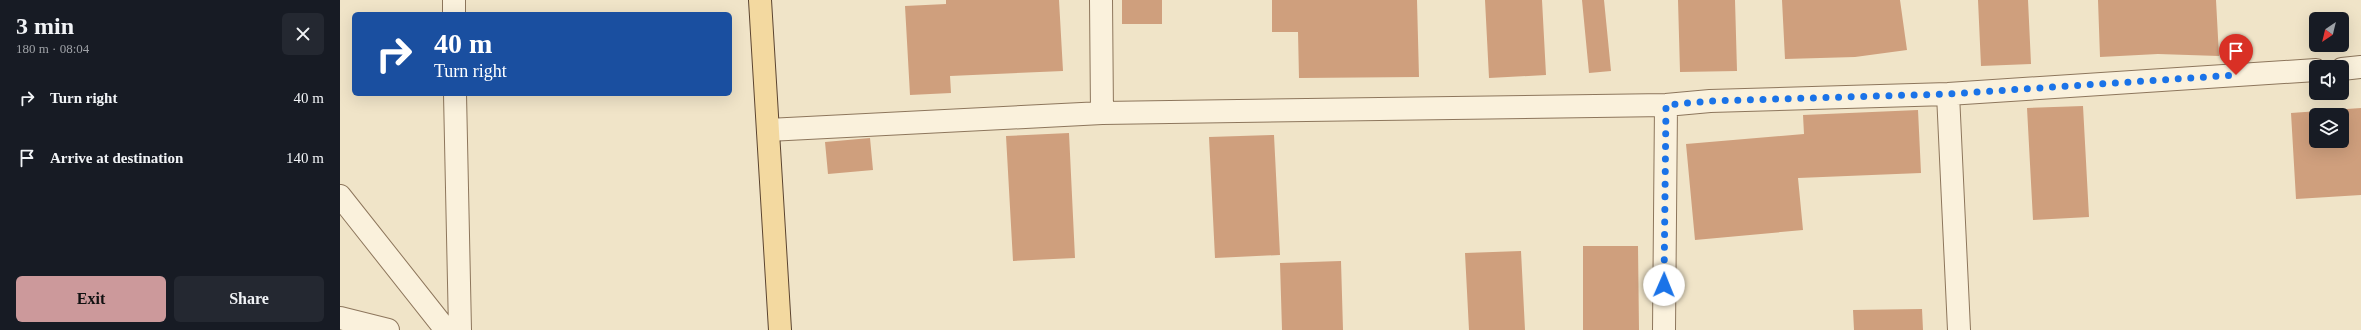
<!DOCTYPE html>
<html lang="en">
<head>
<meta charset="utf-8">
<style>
  :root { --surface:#171b24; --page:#242831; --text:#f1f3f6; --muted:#9ea1a6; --accent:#cc999b }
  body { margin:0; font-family:"Times New Roman",serif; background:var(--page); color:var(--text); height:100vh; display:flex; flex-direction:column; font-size:15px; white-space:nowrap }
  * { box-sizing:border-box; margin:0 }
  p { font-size:13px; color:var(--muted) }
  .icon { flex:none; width:22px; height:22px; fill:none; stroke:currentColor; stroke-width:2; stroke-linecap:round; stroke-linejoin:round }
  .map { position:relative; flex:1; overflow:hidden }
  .sheet { display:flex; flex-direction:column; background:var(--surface); width:340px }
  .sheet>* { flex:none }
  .guide { position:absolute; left:12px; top:12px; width:380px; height:84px; border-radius:6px; box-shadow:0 4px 16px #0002; background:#1a4fa0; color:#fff; overflow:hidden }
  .needle { width:26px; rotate:215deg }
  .controls { position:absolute; left:1969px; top:12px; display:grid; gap:8px }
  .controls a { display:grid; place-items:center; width:40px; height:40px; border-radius:6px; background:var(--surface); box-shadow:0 4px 16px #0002; font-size:20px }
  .pin { position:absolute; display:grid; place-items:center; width:34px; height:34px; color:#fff; margin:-41px -17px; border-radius:50% 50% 50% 0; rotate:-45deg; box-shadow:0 0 4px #0007 }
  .pin .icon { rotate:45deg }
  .me { position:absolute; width:44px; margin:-22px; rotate:1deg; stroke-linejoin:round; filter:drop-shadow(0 0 3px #0008) }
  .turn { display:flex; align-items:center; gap:14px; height:84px; padding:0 16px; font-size:18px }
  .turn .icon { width:52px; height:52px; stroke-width:2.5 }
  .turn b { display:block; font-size:28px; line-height:34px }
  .round { display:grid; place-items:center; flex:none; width:42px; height:42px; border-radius:6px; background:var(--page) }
  .head { display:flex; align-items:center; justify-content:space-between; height:68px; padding:0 16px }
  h1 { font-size:24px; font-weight:700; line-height:30px }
  .action { display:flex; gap:8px; margin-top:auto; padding:8px 16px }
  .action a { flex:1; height:46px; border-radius:6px; background:var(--accent); color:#111; font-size:16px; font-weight:700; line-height:46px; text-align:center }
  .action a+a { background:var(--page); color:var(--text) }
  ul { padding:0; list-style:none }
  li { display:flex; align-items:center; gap:12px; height:60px; padding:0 16px }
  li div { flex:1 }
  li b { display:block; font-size:15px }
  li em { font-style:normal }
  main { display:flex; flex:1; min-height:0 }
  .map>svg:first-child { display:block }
</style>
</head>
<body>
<main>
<section class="sheet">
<div class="head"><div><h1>3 min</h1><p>180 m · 08:04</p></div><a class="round"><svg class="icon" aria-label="close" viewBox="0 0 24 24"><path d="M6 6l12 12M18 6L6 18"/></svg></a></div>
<ul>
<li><svg class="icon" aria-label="right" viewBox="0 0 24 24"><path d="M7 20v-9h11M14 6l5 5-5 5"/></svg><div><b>Turn right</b></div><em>40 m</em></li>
<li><svg class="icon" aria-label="arrive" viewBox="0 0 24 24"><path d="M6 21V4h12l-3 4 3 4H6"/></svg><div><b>Arrive at destination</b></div><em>140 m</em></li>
</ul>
<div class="action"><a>Exit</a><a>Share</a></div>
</section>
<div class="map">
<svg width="2021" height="330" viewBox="0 0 2021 330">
  <rect width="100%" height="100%" fill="#f0e4c8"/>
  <path fill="#cf9f7d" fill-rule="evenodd" d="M 606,0 L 719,0 L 723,71 L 610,76 L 611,93 L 570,95 L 565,6 L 606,4 Z
    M 782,0 L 822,0 L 822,24 L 782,24 Z
    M 932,0 L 1077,0 L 1079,77 L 959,78 L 958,32 L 932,32 Z
    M 1145,0 L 1202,0 L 1206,75 L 1149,78 Z
    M 1242,0 L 1264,0 L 1271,71 L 1249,73 Z
    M 1338,0 L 1395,0 L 1397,71 L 1340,72 Z
    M 1442,0 L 1560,0 L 1567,50 L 1515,57 L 1445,59 Z
    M 1638,0 L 1688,0 L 1691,64 L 1641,66 Z
    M 1758,0 L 1876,0 L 1879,56 L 1818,54 L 1760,57 Z
    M 1743,106 L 1749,217 L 1693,220 L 1687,108 Z
    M 2021,108 L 2021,195 L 1956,199 L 1951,113 ZM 1976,115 L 2002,115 L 2002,141 L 1976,141 Z
    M 1578,110 L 1581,173 L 1458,178 L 1463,230 L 1355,240 L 1346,144 L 1464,134 L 1463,115 Z
    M 729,133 L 735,258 L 673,261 L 666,136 Z
    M 934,135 L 940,255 L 875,258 L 869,137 Z
    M 530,138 L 533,170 L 488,174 L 485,142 Z
    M 1243,246 L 1298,246 L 1299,330 L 1243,330 Z
    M 1181,251 L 1185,330 L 1129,330 L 1125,253 Z
    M 1001,261 L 1003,330 L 942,330 L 940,263 Z
    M 1582,309 L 1583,330 L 1514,330 L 1513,310 Z"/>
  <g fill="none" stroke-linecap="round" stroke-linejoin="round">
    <g stroke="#8d765c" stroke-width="24">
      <path id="minor" d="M 114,0 L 114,14
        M 761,0 L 762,113
        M 2002,69 L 2021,67
        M 115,94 L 120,330
        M 1608,94 L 1619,330
        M 428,130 L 762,113 L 1326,105 L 1370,101 L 1608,94 L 1976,70
        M 0,196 L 106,330
        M 0,318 L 48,330
        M 1324,330 L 1326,105"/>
    </g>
    <g stroke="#5b4430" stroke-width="24">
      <path id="major" d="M 420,0 L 440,330"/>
    </g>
    <use href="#minor" stroke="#faf1dc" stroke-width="22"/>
    <use href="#major" stroke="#f3d9a0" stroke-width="22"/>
  </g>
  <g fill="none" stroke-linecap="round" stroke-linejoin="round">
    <path stroke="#1a73e8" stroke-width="7" stroke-dasharray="0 12.6" d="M 1324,285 L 1326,105 L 1370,101 L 1608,94 L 1896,75"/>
  </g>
</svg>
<div class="controls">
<a><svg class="needle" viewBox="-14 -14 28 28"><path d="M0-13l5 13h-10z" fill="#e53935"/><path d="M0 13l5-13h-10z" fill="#9ea1a6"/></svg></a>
<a><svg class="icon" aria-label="sound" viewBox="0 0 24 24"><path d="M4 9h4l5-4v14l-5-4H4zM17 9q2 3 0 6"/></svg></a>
<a><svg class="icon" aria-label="layers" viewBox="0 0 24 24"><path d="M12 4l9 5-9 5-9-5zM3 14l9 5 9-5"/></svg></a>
</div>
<div class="pin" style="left:1896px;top:75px;background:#d93025"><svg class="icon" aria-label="arrive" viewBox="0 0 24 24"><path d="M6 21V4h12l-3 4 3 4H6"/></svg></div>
<svg class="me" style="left:1324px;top:285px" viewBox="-20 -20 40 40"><circle r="19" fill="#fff"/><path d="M0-13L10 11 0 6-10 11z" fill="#1a73e8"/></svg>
<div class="guide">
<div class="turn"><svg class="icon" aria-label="right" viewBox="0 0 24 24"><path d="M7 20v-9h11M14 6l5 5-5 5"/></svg><div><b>40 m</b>Turn right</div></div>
</div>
</div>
</main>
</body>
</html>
